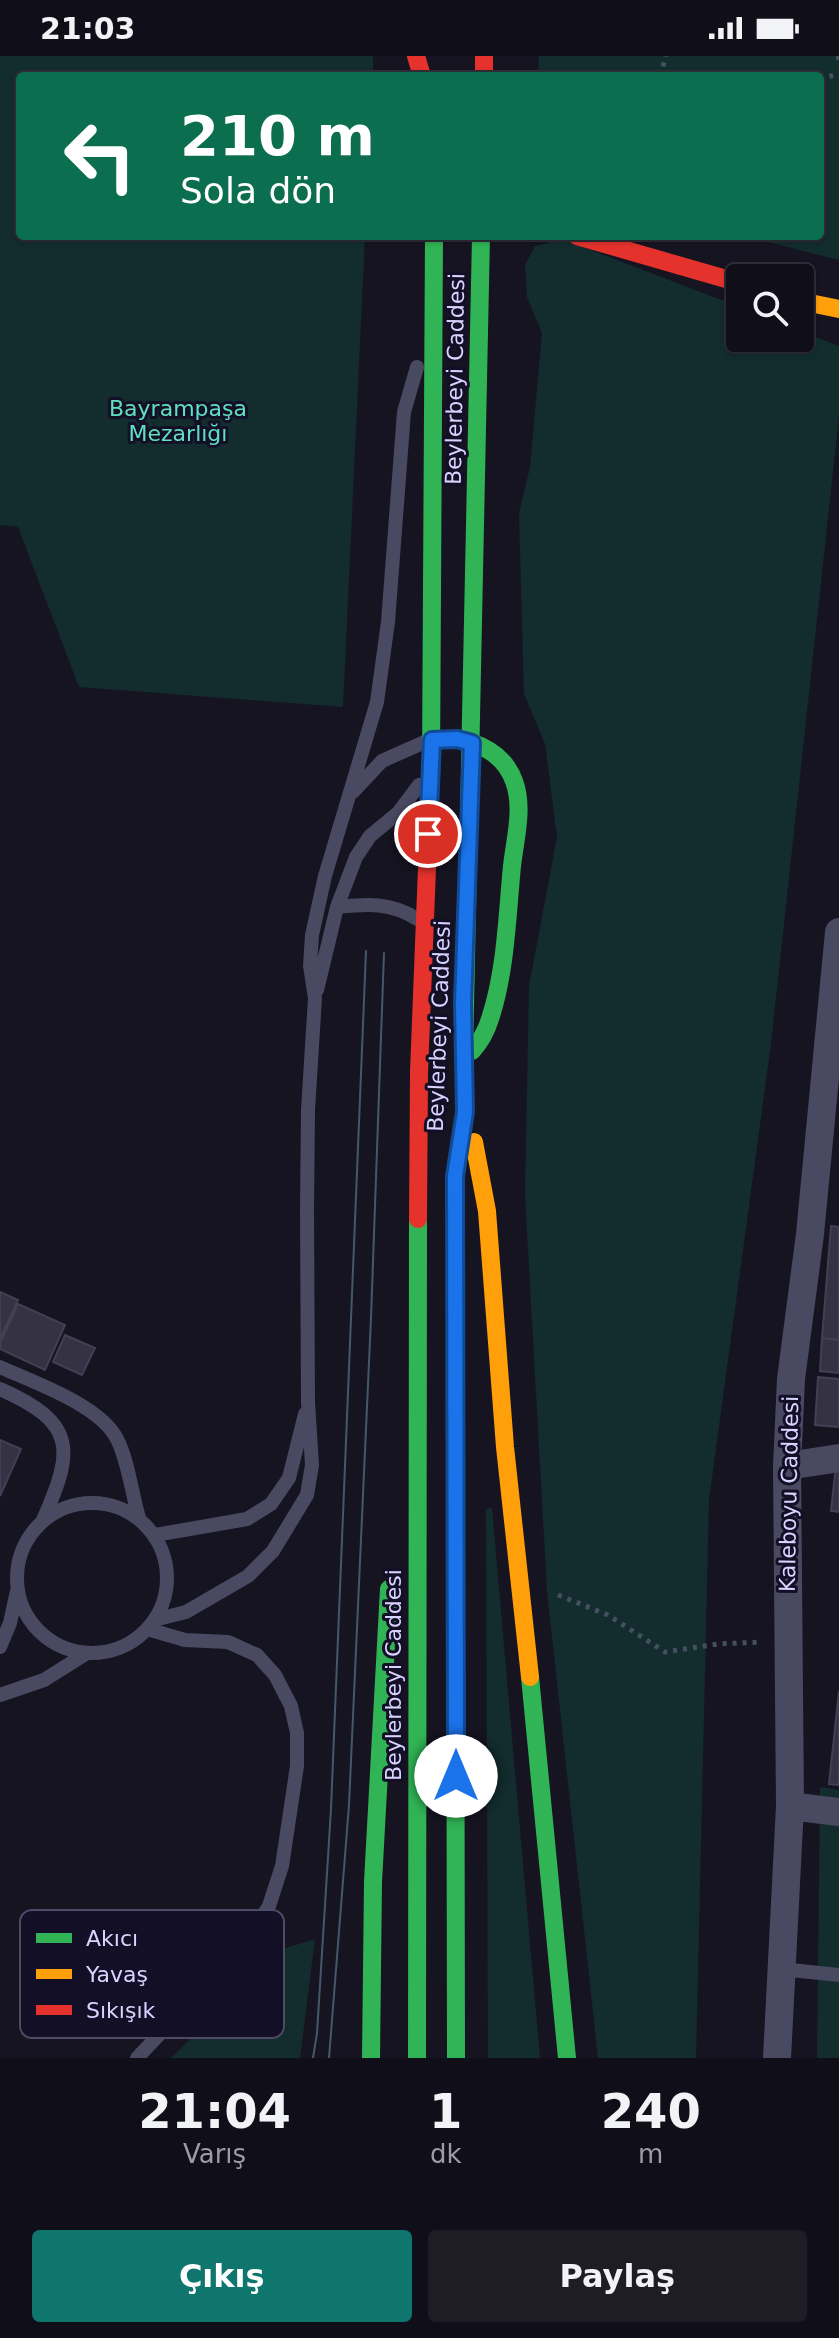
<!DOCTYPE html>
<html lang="tr">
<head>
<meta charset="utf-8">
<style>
  :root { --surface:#100f19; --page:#1e1d26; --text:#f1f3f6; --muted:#9c9ca2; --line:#302f38; --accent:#0f766e }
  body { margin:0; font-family:"DejaVu Sans",sans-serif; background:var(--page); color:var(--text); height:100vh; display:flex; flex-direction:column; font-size:30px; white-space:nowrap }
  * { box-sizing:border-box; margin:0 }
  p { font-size:26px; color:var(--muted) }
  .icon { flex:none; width:44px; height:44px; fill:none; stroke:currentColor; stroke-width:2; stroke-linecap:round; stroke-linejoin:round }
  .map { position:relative; height:2002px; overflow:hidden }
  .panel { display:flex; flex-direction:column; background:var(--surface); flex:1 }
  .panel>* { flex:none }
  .guide { position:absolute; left:16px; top:16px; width:808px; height:168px; border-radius:8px; box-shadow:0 2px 6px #0004,0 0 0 2px var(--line); background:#0b6e4f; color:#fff; overflow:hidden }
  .tools { position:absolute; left:726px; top:208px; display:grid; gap:16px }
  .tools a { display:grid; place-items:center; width:88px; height:88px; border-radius:8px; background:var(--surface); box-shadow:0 2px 6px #0004,0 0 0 2px var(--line); font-size:40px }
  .pin { position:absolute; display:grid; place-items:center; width:68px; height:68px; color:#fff; margin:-34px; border:4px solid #fff; border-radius:50%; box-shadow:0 2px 8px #0007 }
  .me { position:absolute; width:88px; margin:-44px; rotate:0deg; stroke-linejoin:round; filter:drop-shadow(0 0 6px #0008) }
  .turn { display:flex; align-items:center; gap:28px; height:168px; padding:0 32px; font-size:36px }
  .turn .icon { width:104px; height:104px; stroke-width:2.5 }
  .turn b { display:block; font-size:56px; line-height:68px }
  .eta { display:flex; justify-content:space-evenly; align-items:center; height:136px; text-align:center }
  .eta b { font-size:48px; font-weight:700; line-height:56px }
  .cta { display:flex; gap:16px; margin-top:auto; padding:16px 32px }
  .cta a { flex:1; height:92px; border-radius:8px; background:var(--accent); color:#fff; font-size:32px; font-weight:700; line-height:92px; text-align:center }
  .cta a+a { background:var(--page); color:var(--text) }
  .status { display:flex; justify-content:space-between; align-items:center; height:56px; padding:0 40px; background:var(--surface); direction:ltr }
  .status svg { height:22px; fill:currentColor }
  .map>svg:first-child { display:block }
</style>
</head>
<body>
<div class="status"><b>21:03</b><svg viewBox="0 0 49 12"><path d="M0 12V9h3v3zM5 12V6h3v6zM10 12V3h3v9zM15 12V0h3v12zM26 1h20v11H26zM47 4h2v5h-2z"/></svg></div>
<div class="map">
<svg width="839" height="2002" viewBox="0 0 839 2002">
  <rect width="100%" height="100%" fill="#161421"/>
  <path fill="#132c2d" d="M 0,0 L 373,0 L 373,20 L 20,20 L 20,180 L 365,180 L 343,651 L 79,631 L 18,471 L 0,469 Z
    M 539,0 L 839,0 L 839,204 L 744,180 L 820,180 L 820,20 L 538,20 Z
    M 562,183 L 740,251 L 740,282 L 800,282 L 800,275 L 839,290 L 839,360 L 771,988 L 709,1444 L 696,2002 L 598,2002 L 547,1535 L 525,1139 L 529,930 L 557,781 L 545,688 L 524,638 L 519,457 L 530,411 L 542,277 L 527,241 L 525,209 L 535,190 Z
    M 492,1452 L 540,2002 L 488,2002 L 486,1453 Z
    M 820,1731 L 839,1734 L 839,2002 L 817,2002 Z
    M 315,1883 L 300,2002 L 171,2002 L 231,1943 L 273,1896 Z"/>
  <path fill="#343243" stroke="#433f54" stroke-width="2" d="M 831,1170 L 839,1171 L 839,1284 L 822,1282 Z
    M 0,1236 L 18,1244 L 0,1283 Z
    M 18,1248 L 65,1269 L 45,1314 L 0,1293 L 0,1287 Z
    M 65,1279 L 95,1292 L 82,1319 L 53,1306 Z
    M 822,1282 L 839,1284 L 839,1317 L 820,1315 Z
    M 818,1321 L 839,1323 L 839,1371 L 815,1369 Z
    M 0,1384 L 21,1393 L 0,1440 Z
    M 836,1409 L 839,1410 L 839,1456 L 831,1455 Z
    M 839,1635 L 839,1729 L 829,1728 Z"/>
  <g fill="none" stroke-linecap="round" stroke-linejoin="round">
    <path stroke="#44505f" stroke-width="5" stroke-dasharray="4 6" stroke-linecap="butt" d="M 838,0 L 839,4
      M 660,20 L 666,0
      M 820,24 L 839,17
      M 558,1539 L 608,1559 L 665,1596 L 718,1588 L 761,1586"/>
    <path stroke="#4a4962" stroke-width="14" d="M 353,736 L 382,705 L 427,685
      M 337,851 C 367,848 391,846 417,863
      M 317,934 L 337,851 L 356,801 L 370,780 L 398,757 L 419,729
      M 0,1311 C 33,1326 100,1349 117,1383 C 128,1404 132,1438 139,1462
      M 0,1333 C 77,1367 74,1394 43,1464
      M17 1522a75 75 0 1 1 150 0a75 75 0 1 1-150 0Z
      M 155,1479 L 247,1463 L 271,1448 L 289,1422 L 305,1358
      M 154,1564 L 186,1556 L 248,1520 L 273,1495 L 307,1439 L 312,1409 L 308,1346 L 307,1153 L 308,1054 L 315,942 L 310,910 L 312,879 L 325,820 L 377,646 L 388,566 L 404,356 L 417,311
      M 0,1591 L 10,1567 L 17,1535
      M 0,1639 L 44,1624 L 87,1597
      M 781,1913 L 839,1919
      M 137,2002 L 244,1889 L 269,1850 L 282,1810 L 297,1710 L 297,1677 L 291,1650 L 275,1619 L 257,1599 L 228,1586 L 185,1584 L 147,1573"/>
    <path stroke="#4a4962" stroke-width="28" d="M 787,1410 L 839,1402
      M 790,1750 L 839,1756
      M 777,2002 L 790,1750 L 787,1410 L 791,1323 L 810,1178 L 839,876"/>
    <path stroke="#30b455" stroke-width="18" d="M 451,683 C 479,685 504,698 514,725 C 524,752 515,783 512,810 C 507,861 506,914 490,963 C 486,976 481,985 472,995
      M 431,710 L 434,180
      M 464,998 L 481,180
      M 455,1427 L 456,2002
      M 530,1621 L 567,2002
      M 371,2002 L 373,1826 L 389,1533
      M 417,2002 L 418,1163"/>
    <path stroke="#ff9f0a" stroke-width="18" d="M 800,245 L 839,253
      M 474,1086 L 487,1155 L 505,1391 L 530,1621
      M 455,1427 L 455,1120 L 465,1056 L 464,998"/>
    <path stroke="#e5322d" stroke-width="18" d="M 416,0 L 422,20
      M 484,0 L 484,20
      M 577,180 L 740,227
      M 418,1163 L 419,1016 L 431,710"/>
    <path stroke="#43596b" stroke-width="2" d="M 313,2002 L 317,1977 L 331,1753 L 366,895
      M 329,2002 L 349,1749 L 371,1262 L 384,897"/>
  </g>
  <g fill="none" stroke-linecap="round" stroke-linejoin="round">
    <g stroke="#114b97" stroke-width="20">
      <path id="route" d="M 428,778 L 432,684 L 457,683 L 472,687 L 463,947 L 465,1056 L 455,1120 L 456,1720"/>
    </g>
    <use href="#route" stroke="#1a73e8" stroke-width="14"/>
  </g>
  <g text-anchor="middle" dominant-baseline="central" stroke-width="6" stroke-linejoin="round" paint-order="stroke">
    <g font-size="22" fill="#d9d4ff" stroke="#130f26">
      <text transform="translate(455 323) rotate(-89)">Beylerbeyi Caddesi</text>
      <text transform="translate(439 970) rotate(-88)">Beylerbeyi Caddesi</text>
      <text transform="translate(789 1438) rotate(-89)">Kaleboyu Caddesi</text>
      <text transform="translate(393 1619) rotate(-90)">Beylerbeyi Caddesi</text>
    </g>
    <g font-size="22" fill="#5fe0c0" stroke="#130f26">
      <text x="178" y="352">Bayrampaşa<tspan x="178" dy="25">Mezarlığı</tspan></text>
    </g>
  </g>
  <rect x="20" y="1854" width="264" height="128" rx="12" fill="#130f26" stroke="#4e4a67" stroke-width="2"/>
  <rect x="36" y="1877" width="36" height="10" fill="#30b455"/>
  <rect x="36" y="1913" width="36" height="10" fill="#ff9f0a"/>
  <rect x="36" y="1949" width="36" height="10" fill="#e5322d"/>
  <g font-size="22" fill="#d9d4ff">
    <text x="86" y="1890">Akıcı</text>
    <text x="86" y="1926">Yavaş</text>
    <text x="86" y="1962">Sıkışık</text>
  </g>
</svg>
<div class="tools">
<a><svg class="icon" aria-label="search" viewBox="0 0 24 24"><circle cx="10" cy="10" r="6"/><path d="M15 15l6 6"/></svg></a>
</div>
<div class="pin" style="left:428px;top:778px;background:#d93025"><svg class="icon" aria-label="arrive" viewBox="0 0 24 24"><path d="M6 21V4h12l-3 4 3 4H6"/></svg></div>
<svg class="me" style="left:456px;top:1720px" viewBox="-20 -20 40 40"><circle r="19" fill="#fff"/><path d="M0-13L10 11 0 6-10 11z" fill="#1a73e8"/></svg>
<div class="guide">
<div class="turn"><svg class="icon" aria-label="left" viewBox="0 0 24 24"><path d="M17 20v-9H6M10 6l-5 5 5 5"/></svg><div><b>210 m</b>Sola dön</div></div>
</div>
</div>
<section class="panel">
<div class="eta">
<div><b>21:04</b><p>Varış</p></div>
<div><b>1</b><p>dk</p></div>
<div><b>240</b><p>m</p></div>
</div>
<div class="cta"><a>Çıkış</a><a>Paylaş</a></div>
</section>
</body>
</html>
